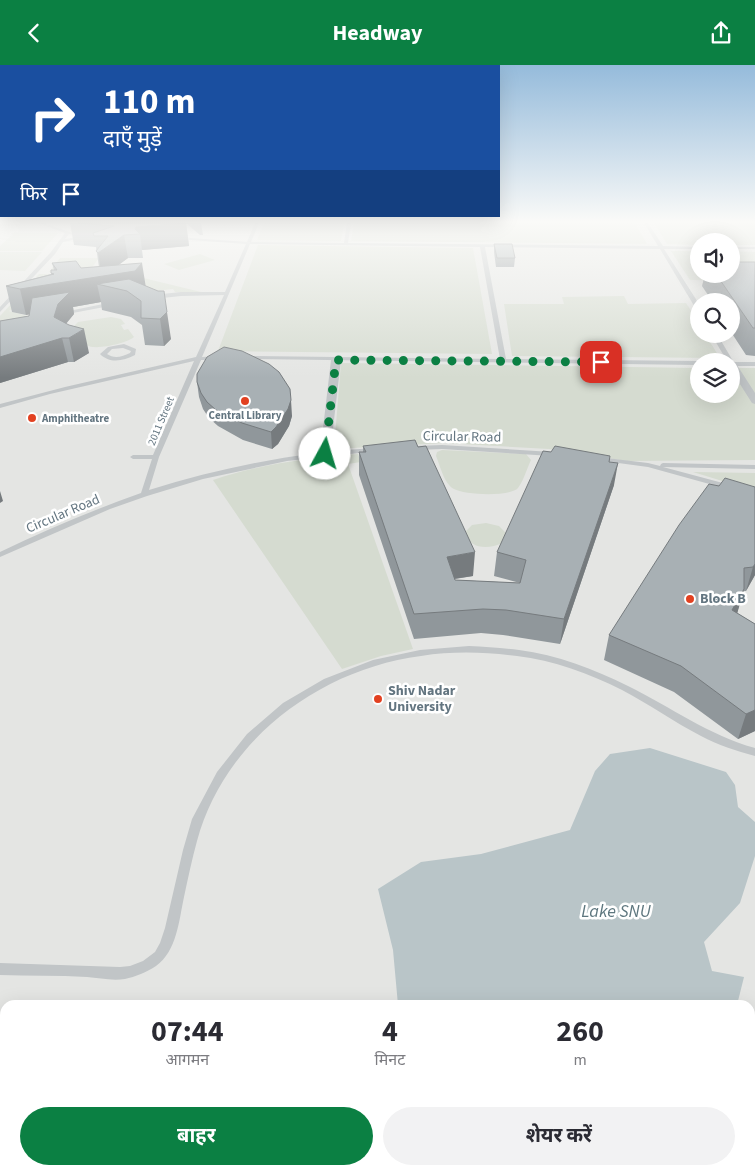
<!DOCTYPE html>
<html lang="hi">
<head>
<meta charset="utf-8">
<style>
  :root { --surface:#fff; --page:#f2f2f3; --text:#2b2b33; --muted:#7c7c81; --accent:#0b8043 }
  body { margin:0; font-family:"Source Sans 3","Noto Sans Devanagari",sans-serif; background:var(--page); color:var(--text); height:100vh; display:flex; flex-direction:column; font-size:19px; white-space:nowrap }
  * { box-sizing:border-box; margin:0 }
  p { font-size:16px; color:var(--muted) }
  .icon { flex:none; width:28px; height:28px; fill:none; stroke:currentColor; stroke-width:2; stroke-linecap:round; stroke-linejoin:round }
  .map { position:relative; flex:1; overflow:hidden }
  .details { position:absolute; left:0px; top:935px; width:755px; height:175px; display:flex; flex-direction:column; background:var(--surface); border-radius:15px 15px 0 0; box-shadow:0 5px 20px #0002 }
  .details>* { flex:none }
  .guide { position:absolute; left:0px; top:0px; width:500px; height:152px; box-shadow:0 5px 20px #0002; background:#1a4fa0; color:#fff; overflow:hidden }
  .fabs { position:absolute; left:690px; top:168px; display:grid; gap:10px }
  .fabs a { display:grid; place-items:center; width:50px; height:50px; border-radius:50%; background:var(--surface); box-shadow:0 5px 20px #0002; font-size:25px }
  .pin { position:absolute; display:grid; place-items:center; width:42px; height:42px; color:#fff; margin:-21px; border-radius:10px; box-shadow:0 2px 8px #0006 }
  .me { position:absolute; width:55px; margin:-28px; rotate:6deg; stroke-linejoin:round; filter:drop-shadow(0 0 4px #0008) }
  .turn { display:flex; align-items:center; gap:18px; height:105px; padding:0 20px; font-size:22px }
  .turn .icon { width:65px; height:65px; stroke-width:2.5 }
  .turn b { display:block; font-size:35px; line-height:42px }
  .then { display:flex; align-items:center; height:48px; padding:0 20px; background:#0003; gap:10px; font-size:19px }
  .eta { display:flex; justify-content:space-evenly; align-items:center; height:85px; text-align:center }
  .eta b { font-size:30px; font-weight:700; line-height:35px }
  .primary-button { display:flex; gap:10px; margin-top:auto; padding:10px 20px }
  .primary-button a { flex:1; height:58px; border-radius:30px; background:var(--accent); color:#fff; font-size:20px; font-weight:700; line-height:58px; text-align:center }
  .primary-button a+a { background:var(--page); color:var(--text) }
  header { display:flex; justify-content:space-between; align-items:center; height:65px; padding:0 20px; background:var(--accent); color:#fff; font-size:22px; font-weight:700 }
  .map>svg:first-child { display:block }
</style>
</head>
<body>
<header><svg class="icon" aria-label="back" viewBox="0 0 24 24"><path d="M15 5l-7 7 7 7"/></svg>Headway<svg class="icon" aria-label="share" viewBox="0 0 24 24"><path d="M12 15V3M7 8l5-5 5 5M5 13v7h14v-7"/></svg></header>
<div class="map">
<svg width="755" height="1110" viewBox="0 0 755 1110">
  <rect width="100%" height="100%" fill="#f4f3ef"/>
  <path fill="#e4e5e3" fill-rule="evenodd" d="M 0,158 L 755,158 L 755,1110 L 659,1110 L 639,1105 L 750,1105 L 750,940 L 5,940 L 5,1105 L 303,1105 L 301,1110 L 0,1110 ZM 699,176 L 731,176 L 731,209 L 699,209 ZM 699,236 L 731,236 L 731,269 L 699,269 ZM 699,296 L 731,296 L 731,329 L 699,329 Z"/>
  <path fill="#d5dbd0" d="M 264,158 L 344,158 L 341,176 L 257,175 Z
    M 354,158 L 635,158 L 647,179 L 351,176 Z
    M 654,158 L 755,158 L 755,180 L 731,180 L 731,176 L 699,176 L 699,180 L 667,179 Z
    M 14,168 L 58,168 L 42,186 L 0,186 L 0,181 Z
    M 258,180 L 473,183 L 492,289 L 218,286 Z
    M 671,186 L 699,186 L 699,209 L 731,209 L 731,186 L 755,187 L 755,216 L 690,215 Z
    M 0,187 L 42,187 L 25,206 L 0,205 Z
    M 200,189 L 215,195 L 179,205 L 164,199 Z
    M 60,193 L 99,193 L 88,208 L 49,207 Z
    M 39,209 L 131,210 L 201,227 L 175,227 L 173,224 L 27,239 L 9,246 L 31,252 L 0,257 L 0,251 Z
    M 624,231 L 628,239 L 686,238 L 699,258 L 699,269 L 705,269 L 720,293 L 512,291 L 504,239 L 564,239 L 562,232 Z
    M 111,252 L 121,254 L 125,259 L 121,260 L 124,265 L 128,264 L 134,272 C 128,278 94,286 87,280 C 84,279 83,276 82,274 L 86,273 L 82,267 L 73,262 L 78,257 Z
    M 341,298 L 699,303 L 699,329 L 731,329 L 731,303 L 755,303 L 755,395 L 627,396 L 549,384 L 444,378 L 334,384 Z
    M 442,385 L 526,389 L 531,395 C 527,403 524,415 518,423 C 510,432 464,430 454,424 C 444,419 440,400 436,391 L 437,387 Z
    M 358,389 L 361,397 L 348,399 L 413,584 L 381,591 L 342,604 L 213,415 C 259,399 309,393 358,389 Z
    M 693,407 L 755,408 L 755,426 Z
    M 486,458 L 499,461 L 506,468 L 502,478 C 488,485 469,484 465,467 L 472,460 Z"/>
  <path fill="#b9c5c8" d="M 650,683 L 726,707 L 735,720 L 738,742 L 755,757 L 755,791 L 740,838 L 704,877 L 712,906 L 744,912 L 737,940 L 398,940 L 393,885 L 378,824 L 421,797 L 481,789 L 570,765 L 595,706 L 610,689 Z"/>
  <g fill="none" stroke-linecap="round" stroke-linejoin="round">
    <path fill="#c1c5c7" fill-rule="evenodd" d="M 39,158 L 44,158 L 75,169 L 73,170 L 69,169 L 65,174 L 84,171 L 86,172 L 63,177 L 55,189 L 0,247 L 0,242 L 51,187 L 65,168 Z
      M 255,158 L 259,158 L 251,177 L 344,178 L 347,158 L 351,158 L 348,178 L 658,181 L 644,158 L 648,158 L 663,181 L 699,182 L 699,184 L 664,184 L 699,239 L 699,246 L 696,244 L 660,184 L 485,182 L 506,294 L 699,296 L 699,300 L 245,294 L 245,292 L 247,291 L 500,294 L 480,182 L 250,179 L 202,292 L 219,291 L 222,293 L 219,295 L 201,295 L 159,392 L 149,425 C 223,402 298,387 375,383 L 377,384 L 377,386 L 287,396 L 203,414 L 147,431 L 110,444 L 0,492 L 0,487 C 46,465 93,445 141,428 L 152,394 L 133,394 L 130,392 L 133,390 L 153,390 L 194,296 L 50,329 L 0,343 L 0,339 L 65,322 L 196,292 L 224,230 L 181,231 L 153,234 L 150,232 L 153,230 L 181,227 L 225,227 L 246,179 L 177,174 L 175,173 L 177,172 L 247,177 Z
      M 731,182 L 755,182 L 755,184 L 731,184 Z
      M 113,237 L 115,238 L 115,240 L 62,250 L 59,248 Z
      M 711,269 L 717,269 L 733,296 L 732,297 L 755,297 L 755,301 L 731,301 L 731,296 L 727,296 Z
      M 124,279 L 136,284 L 135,290 C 123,296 110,299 100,289 L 108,282 ZM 123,283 L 131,286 L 130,288 C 122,292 114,294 107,289 L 112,284 Z
      M 442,380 L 552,387 L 555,389 L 552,391 L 442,384 L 416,385 L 413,383 L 416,381 Z
      M 598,392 L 648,398 L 660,401 L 661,399 L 663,398 L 755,400 L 755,404 L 663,402 L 734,421 L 734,425 L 731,425 L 648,402 L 596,395 L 596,393 Z
      M 469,581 C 486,582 503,583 519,585 C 557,590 594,604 628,621 C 671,642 708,670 755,683 L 755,691 C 736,686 718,680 701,671 C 674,657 649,639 622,625 C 590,609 553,595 517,591 C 485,587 453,586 421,591 C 320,604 224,675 197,776 C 192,794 188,813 184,832 C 179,855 177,886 156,901 C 147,907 135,912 125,914 C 112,916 99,913 87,912 C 58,910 29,911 0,910 L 0,898 L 120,902 L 130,901 L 143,896 L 155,887 L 160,878 L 165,863 L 183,785 L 192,754 L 217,707 L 247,669 L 283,638 L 324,614 L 373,595 L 420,585 Z"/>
    <path fill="#c1c5c7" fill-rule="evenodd" d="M 336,292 L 341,295 L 330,389 L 325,392 L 320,389 L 331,295 Z
      M 731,296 L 735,297 L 755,328 L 755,339 L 752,338 L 731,305 Z"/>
  </g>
  <path fill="#90979b" d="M 70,158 L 186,158 L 189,181 L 142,185 L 143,193 L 128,193 L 118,200 L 146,221 L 171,274 L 164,281 L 145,280 L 142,260 L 131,252 L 102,245 L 101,237 L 73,242 L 74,249 L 66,259 L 89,288 L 74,297 L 68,297 L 0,318 L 0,256 L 29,251 L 29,249 L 26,250 L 12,247 L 6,221 L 51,209 L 51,208 L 54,205 L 52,198 L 81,203 L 99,202 L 96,182 L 74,180 Z
    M 186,158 L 201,158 L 203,170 L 200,170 Z
    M 494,179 L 515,193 L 514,202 L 496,202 L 494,187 Z
    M 755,197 L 755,291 L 746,290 L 731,267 L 731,236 L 712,236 L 702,221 L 705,209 L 731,209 Z
    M 197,317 L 292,351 L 289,361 L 278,379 L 272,384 L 243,375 L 218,361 L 209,353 L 203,344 L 199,332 Z
    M 363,381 L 473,511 L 455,514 L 455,515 L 520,518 L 494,511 L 497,487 L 609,397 L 614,420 L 560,579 L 503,570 L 481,568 L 414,574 L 359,410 L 359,387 L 363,387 Z
    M 755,422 L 755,510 L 746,526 L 744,526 L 737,548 L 755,559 L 755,666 L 738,674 L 674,627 L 604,595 L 609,570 Z"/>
  <path fill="#767b7e" d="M 186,158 L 189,181 L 142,185 L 140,169 L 135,164 L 136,162 Z
    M 124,170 L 128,193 L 104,211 L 142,198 L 146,223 L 127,226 L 97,219 L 101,237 L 73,242 L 74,249 L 63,262 L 62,273 L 68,297 L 0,318 L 0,292 L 54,252 L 56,245 L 26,250 L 20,224 L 102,211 L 98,188 Z
    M 167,247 L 171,274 L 164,281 L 160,254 Z
    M 84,264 L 89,288 L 74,297 L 69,273 Z
    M 291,335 L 292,351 L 289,361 L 278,379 L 272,384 L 271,367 Z
    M 618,398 L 614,420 L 560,579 L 564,554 Z
    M 0,426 L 3,436 L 0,438 Z
    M 475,487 L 473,511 L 446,515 L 447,492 Z
    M 755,499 L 755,510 L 746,526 L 753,502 Z
    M 744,524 L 737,549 L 732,545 Z
    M 755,645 L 755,666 L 738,674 L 746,649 Z"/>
  <path fill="#a8b0b4" stroke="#767b7e" d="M 78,158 L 186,158 L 136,162 L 135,164 L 140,169 L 124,170 L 98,188 L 96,186 L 108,171 L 94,171 L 93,168 L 114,161 Z
    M 494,179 L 512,179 L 515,193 L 497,193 Z
    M 76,196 L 81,203 L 142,198 L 135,206 L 20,224 L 6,221 L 54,209 L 51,208 L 51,205 L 57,205 L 52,198 Z
    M 731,197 L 755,197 L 755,263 L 753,263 L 716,209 L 731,209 Z
    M 129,214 L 158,226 L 164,226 L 167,247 L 160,254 L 141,253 L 141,236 L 127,226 L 97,219 Z
    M 70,227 L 58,239 L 54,252 L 69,260 L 84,264 L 69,273 L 62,273 L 0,292 L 0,256 L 29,251 L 32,233 Z
    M 224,282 L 242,286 L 269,299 L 279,307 L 290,324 L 291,335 L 288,344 L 276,362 L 271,367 L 242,358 L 216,345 L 207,337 L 201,328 L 197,317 L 197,309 L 207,292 Z
    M 415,375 L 418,382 L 426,381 L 475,487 L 447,492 L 455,515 L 520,518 L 526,495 L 497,487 L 543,386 L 551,387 L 555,381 L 610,391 L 609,397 L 618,398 L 564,554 L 506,545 L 483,544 L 414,549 L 359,387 L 366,387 L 363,381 Z
    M 725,413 L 755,422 L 755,499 L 753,502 L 744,503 L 744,524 L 732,545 L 755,559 L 755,645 L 746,649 L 681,601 L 609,570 L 679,460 L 709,419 L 719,421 Z"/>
  <linearGradient id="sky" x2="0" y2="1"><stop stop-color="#95bbdb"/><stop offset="0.5" stop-color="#fafaf8"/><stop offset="1" stop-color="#fafaf8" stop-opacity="0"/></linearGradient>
  <rect width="755" height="313" fill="url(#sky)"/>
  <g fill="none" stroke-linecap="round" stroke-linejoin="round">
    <path stroke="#0b8043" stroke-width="9" stroke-dasharray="0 16.2" d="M 325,389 L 336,295 L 601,297"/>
  </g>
  <g fill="#e24121" stroke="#fff" stroke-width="2">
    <circle cx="245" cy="336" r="5"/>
    <circle cx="32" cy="353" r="5"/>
    <circle cx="690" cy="534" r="5"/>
    <circle cx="378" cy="634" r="5"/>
  </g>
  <g text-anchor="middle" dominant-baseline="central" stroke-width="5" stroke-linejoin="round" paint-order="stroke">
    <g font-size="11" font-weight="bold" fill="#637580" stroke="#fff">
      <text x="245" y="350">Central Library</text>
      <text x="42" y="353" text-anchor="start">Amphitheatre</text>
    </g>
    <g font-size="11" fill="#637580" stroke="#fff">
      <text transform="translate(161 356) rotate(-67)">2011 Street</text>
    </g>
    <g font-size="14" fill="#637580" stroke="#fff">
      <text transform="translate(462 372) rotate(1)">Circular Road</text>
      <text transform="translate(63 449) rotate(-23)">Circular Road</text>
    </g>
    <g font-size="14" font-weight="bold" fill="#637580" stroke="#fff" text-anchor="start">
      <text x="700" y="534">Block B</text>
      <text x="388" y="626">Shiv Nadar<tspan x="388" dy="16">University</tspan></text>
    </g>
    <g font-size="18" font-style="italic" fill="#5e777f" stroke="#fff">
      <text x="616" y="846">Lake SNU</text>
    </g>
  </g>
</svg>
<div class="fabs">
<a><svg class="icon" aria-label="sound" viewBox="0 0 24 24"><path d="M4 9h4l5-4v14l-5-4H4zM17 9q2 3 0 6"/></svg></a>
<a><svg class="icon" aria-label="search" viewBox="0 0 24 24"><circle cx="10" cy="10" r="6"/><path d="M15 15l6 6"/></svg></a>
<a><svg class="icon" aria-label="layers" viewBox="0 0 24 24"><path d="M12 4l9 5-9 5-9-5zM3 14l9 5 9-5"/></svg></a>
</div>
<div class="pin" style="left:601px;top:297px;background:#d93025"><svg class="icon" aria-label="arrive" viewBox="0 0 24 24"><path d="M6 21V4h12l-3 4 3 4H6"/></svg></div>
<svg class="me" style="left:325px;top:389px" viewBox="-20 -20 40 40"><circle r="19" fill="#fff"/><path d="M0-13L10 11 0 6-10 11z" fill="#0b8043"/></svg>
<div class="guide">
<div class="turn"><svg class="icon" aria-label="right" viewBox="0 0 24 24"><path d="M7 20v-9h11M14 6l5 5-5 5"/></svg><div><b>110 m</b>दाएँ मुड़ें</div></div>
<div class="then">फिर<svg class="icon" aria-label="arrive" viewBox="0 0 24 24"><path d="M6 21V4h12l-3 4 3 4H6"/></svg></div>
</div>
<section class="details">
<div class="eta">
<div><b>07:44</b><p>आगमन</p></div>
<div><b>4</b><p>मिनट</p></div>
<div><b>260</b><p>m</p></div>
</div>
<div class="primary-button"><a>बाहर</a><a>शेयर करें</a></div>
</section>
</div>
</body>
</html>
